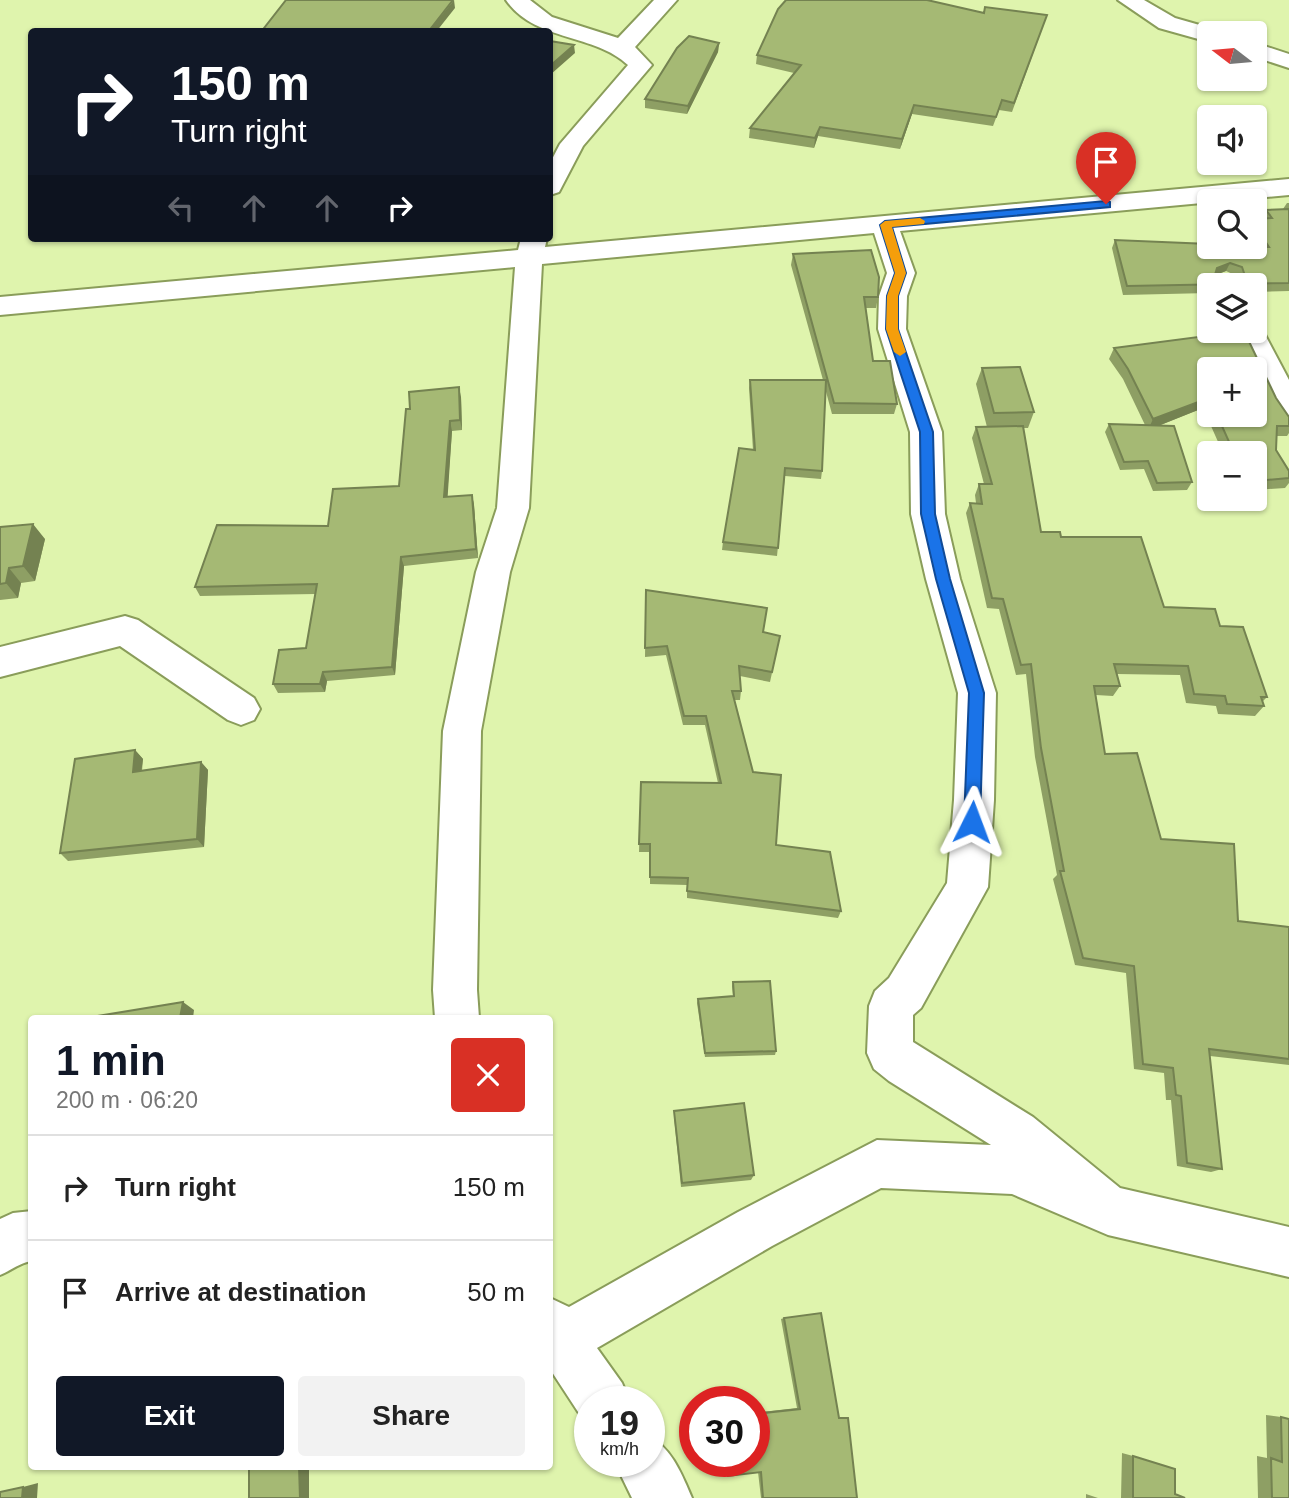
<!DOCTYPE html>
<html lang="en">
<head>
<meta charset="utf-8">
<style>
  :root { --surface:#fff; --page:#f2f2f2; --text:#222; --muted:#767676; --line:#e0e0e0; --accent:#111827 }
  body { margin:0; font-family:Arial,sans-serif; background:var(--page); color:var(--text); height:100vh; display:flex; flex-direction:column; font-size:26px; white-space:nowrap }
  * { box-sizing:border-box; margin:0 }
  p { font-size:23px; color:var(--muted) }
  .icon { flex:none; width:38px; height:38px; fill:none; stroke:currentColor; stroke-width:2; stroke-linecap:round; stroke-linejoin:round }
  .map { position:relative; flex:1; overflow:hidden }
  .side { position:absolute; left:28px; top:1015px; width:525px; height:455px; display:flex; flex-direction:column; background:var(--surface); border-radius:7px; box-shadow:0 2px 5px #0004 }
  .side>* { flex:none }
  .hud { position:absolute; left:28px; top:28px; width:525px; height:214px; border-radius:7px; box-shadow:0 2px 5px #0004; background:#111827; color:#fff; overflow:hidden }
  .needle { width:46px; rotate:286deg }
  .fabs { position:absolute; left:1197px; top:21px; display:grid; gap:14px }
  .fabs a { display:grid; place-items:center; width:70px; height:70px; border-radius:7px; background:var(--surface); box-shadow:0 2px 5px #0004; font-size:35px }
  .speed { position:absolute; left:574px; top:1386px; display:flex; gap:14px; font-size:35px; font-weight:700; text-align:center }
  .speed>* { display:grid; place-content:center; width:91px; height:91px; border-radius:50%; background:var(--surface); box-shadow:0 2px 5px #0004; line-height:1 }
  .speed small { font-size:18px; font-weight:400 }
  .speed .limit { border:10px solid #d22; background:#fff; color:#111 }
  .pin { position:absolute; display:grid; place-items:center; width:60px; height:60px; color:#fff; margin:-72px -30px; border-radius:50% 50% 50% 0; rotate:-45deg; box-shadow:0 0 7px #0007 }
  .pin .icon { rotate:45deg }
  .me { position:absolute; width:77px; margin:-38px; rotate:3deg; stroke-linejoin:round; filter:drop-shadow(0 0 5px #0008) }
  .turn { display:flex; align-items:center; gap:24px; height:147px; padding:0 28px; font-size:32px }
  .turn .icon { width:91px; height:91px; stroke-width:2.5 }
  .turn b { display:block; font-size:49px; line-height:60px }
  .lanes { display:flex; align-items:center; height:66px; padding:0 28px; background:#0003; justify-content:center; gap:35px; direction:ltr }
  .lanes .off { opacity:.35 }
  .round { display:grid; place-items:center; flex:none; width:74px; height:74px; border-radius:7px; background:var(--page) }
  .headline { display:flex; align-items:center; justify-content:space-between; height:119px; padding:0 28px }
  h1 { font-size:42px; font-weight:700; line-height:52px; color:var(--accent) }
  .button { display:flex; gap:14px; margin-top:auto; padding:14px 28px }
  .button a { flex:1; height:80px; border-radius:7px; background:var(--accent); color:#fff; font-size:28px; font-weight:700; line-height:80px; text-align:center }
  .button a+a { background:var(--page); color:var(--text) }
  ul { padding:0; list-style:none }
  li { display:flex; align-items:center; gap:21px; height:105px; padding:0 28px; border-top:2px solid var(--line) }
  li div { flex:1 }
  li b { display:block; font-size:26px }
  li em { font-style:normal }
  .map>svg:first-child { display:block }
</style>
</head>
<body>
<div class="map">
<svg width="1289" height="1498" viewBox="0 0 1289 1498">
  <rect width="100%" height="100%" fill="#dff4ad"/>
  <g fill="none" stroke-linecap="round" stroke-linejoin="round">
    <g stroke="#8a9d5a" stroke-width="4">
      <path id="street" d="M 506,0 L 530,0 L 552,17 L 618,38 L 654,0 L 677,0 L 635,47 L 652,65 L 583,146 L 559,192 L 550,195 L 550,163 L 560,144 L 628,65 C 594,33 535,42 506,0 Z
        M 1118,0 L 1144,0 L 1175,18 L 1217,30 L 1219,33 L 1209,33 L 1209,42 L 1159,28 Z
        M 1255,43 L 1289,54 L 1289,68 L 1255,57 Z
        M 1289,179 L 1289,195 L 900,231 L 915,273 L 907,296 L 906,329 L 942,432 L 945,514 L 960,579 L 996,693 L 994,800 L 988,887 L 921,1008 L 913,1015 L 913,1042 L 1033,1117 L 1120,1188 L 1289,1227 L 1289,1277 L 1108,1235 L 1012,1194 L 881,1188 L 772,1246 L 597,1348 L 622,1383 L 630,1402 L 590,1402 L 590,1423 L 584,1421 L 550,1369 L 550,1298 L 569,1307 L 738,1212 L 877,1140 L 991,1145 L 889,1081 L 874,1069 L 867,1053 L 869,1006 L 875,991 L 889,978 L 947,883 L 954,800 L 958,693 L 926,579 L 911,514 L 910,432 L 878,329 L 879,296 L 887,273 L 874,233 L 542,264 L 529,508 L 510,572 L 481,731 L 477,990 L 479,1018 L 435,1018 L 433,990 L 443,731 L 476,572 L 497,508 L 515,267 L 0,315 L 0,297 L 518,250 L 521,238 L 547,238 L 545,247 Z
        M 1255,323 L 1263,331 L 1289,380 L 1289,420 L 1278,416 L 1235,331 L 1255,331 Z
        M 125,616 L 138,620 L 254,698 L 260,709 L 254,720 L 241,725 L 228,720 L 120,646 L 0,677 L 0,647 Z
        M 32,1211 L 32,1261 C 21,1262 10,1271 0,1275 L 0,1219 L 13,1213 Z
        M 649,1437 C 671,1446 683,1477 692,1498 L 632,1498 L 614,1461 L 649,1461 Z"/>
    </g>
    <use href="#street" fill="#fff" fill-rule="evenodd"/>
  </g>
  <path fill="#8e9f64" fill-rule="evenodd" d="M 984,13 L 1047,15 L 1012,112 L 999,110 L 993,126 L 912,114 L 900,149 L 818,136 L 814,148 L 749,138 L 750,128 L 794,73 L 756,64 L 757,55 Z
    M 719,43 L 718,52 L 687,114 L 645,108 L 645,99 Z
    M 1287,203 L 1289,203 L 1289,291 L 1255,292 L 1255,285 L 1209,285 L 1209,293 L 1123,295 L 1112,248 L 1115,240 L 1259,246 L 1255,240 L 1255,219 L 1262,218 L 1266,210 L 1283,209 ZM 1226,271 L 1237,276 L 1238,278 L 1214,278 L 1215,275 Z
    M 793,254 L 878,297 L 876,308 L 866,308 L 873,361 L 897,404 L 894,414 L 832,414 L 825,388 L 822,471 L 821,479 L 785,476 L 777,556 L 722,550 L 723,542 L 753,450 L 749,388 L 750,380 L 823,380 L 791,265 Z
    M 1244,331 L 1276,398 L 1289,417 L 1289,433 L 1287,436 L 1277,436 L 1276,450 L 1289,471 L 1289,483 L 1285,488 L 1255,490 L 1255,453 L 1223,453 L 1203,408 L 1158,426 L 1174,426 L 1192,482 L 1187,490 L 1153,491 L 1144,469 L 1120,470 L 1105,432 L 1109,424 L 1145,425 L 1123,379 L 1109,359 L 1114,348 ZM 1209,369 L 1255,369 L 1255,415 L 1209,415 Z
    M 982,368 L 1034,412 L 1028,428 L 1023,428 L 1041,532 L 1061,537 L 1164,607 L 1220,626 L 1267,697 L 1262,702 L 1264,706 L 1255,716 L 1218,714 L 1216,706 L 1186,703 L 1180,675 L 1117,674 L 1120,686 L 1113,696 L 1096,695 L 1105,754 L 1161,839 L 1238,921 L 1289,927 L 1289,1065 L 1210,1056 L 1222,1169 L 1211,1172 L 1177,1166 L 1171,1100 L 1166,1100 L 1164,1073 L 1134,1069 L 1126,973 L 1075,965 L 1053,879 L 1057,875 L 1035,757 L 1026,674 L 1016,675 L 999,609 L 987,608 L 966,513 L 970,503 L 976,503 L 975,495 L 979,484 L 984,484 L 972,438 L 976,427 L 987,427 L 976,384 Z
    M 461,397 L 462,430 L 452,431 L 447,497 L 472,495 L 474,505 L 478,558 L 404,566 L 395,675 L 327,681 L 325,692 L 278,693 L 273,684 L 306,648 L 315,594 L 200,596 L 195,587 L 328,526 L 399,486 Z
    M 0,527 L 45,539 L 35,581 L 21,583 L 18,598 L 0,600 Z
    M 646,590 L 763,632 L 780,636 L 770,682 L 740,676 L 741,691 L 740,700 L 734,700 L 753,772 L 776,845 L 841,911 L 838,918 L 687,898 L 687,885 L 650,884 L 650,852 L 639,852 L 641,782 L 718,783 L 705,725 L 683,725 L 666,655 L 645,657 Z
    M 135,750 L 143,759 L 142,771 L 201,762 L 208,770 L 204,847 L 68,861 L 60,853 Z
    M 733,982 L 776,1051 L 775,1055 L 705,1057 L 697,1003 L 698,999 L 733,996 L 732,986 Z
    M 674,1111 L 754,1175 L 751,1180 L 681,1187 L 674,1117 Z
    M 784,1318 L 839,1417 L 848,1418 L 857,1498 L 761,1498 L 758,1472 L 728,1476 L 726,1473 L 725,1461 L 754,1461 L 754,1413 L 797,1408 L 781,1319 Z
    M 1266,1415 L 1281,1417 L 1289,1498 L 1258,1498 L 1257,1456 L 1267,1458 Z
    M 1122,1453 L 1133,1456 L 1175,1494 L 1185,1498 L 1121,1498 Z
    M 1086,1494 L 1098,1498 L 1086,1498 Z"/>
  <path fill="#748251" d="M 454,0 L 455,8 L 436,32 L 428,32 Z
    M 719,43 L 718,52 L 687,114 L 688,106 Z
    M 574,45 L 575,53 L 550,75 L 550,66 Z
    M 914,105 L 912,114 L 900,149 L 902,139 Z
    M 820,127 L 818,136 L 814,148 L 815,138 Z
    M 1230,263 L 1226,271 L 1213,276 L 1217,268 Z
    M 459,387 L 461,397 L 462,430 L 460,420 Z
    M 1209,398 L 1203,408 L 1148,430 L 1153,419 Z
    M 450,421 L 452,431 L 447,506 L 444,497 Z
    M 472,495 L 474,505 L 478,558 L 476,549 Z
    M 33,524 L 45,539 L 35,581 L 23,566 Z
    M 401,557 L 404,566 L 395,675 L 392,667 Z
    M 9,568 L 21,583 L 18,598 L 6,583 Z
    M 323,672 L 327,681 L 325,692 L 320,684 Z
    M 135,750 L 143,759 L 140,780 L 133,772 Z
    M 201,762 L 208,770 L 204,847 L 197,839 Z
    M 183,1002 L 194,1010 L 193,1018 L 180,1018 Z
    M 299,1466 L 309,1466 L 309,1498 L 300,1498 Z
    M 38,1483 L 37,1498 L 22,1498 L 23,1487 Z"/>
  <path fill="#a5b974" stroke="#748251" stroke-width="2" fill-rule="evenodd" d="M 286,0 L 453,0 L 428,32 L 261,32 Z
    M 786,0 L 927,0 L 984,13 L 985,7 L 1047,15 L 1014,103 L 1002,100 L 996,117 L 914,105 L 902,139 L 820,127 L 815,138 L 750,128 L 801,65 L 757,55 L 778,9 Z
    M 689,36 L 719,43 L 688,106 L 645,99 L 677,48 Z
    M 550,41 L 574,45 L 550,66 Z
    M 1289,209 L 1289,283 L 1127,286 L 1115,240 L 1209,244 L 1209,247 L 1269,247 L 1257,229 L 1262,229 L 1255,219 L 1272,218 L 1266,210 ZM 1230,263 L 1242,267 L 1246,279 L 1214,278 L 1217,268 Z
    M 871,250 L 879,277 L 878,297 L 864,297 L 873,361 L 890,361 L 897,404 L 834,403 L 793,254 Z
    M 1244,331 L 1276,398 L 1289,417 L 1289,426 L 1277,426 L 1276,450 L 1289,471 L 1289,478 L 1255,481 L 1255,453 L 1234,453 L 1217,415 L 1255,415 L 1255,369 L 1209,369 L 1209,398 L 1153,419 L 1128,369 L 1114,348 Z
    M 1020,367 L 1034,412 L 994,413 L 982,368 Z
    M 750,380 L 826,380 L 822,471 L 785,468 L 778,548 L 723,542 L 739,448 L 755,450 Z
    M 459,387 L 460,420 L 450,421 L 444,497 L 472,495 L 476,549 L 401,557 L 392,667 L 323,672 L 320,684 L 273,684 L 279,650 L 306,648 L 317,584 L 195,587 L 217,525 L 328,526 L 333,489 L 399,486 L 406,409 L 410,409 L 409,392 Z
    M 1109,424 L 1174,426 L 1192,482 L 1157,483 L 1148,461 L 1124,462 Z
    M 1023,426 L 1041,532 L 1060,532 L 1061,537 L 1141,537 L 1164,607 L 1215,609 L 1220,626 L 1243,627 L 1267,697 L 1261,697 L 1264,706 L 1227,704 L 1225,696 L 1194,694 L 1188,666 L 1114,664 L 1120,686 L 1094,686 L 1105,754 L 1137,753 L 1161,839 L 1234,844 L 1238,921 L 1289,927 L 1289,1059 L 1209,1049 L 1222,1169 L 1187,1163 L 1181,1096 L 1176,1095 L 1173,1068 L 1143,1064 L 1134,966 L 1083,958 L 1060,871 L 1064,871 L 1041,748 L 1031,664 L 1021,665 L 1003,599 L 992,598 L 970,503 L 982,504 L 979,484 L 992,484 L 976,427 Z
    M 33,524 L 23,566 L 9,568 L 6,583 L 0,584 L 0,527 Z
    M 646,590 L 767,608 L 763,632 L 780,636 L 772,672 L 739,666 L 741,691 L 732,691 L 753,772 L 781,775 L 776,845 L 830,852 L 841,911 L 687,891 L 688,878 L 650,877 L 650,844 L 639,844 L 641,782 L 721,783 L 706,716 L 684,716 L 667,646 L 645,648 Z
    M 135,750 L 133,772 L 201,762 L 197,839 L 60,853 L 75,759 Z
    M 770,981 L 776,1051 L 705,1053 L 698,999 L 734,996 L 733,982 Z
    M 183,1002 L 180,1018 L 97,1018 L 98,1016 Z
    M 744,1103 L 754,1175 L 682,1183 L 674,1111 Z
    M 821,1313 L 839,1418 L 848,1418 L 857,1498 L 763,1498 L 761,1472 L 728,1476 L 726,1461 L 754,1461 L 754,1414 L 800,1409 L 784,1318 Z
    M 1281,1417 L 1289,1419 L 1289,1498 L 1272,1498 L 1271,1458 L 1282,1462 Z
    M 1133,1456 L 1175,1469 L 1175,1494 L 1185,1498 L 1133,1498 Z
    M 259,1466 L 299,1466 L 300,1498 L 249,1498 L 249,1469 Z
    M 23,1487 L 22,1498 L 0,1498 L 0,1492 Z"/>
  <path fill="#1a73e8" stroke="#114b97" stroke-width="2" d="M 1106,201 L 1110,202 L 1110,207 L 892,227 L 906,273 L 898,296 L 898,329 L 933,432 L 935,514 L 950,579 L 984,693 L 980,822 L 978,827 L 972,830 L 966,827 L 964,822 L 969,693 L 936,579 L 921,514 L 920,432 L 886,329 L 887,296 L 895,273 L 880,225 L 885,221 Z"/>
  <path fill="#f59e0b" d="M 920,218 L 925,221 L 924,224 L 892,227 L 906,273 L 898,296 L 898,329 L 906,352 L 900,356 L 894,352 L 886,329 L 887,296 L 895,273 L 880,225 L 885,221 Z"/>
</svg>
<div class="fabs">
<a><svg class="needle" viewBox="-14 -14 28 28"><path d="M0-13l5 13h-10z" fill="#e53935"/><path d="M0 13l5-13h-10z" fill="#767676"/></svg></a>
<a><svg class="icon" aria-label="sound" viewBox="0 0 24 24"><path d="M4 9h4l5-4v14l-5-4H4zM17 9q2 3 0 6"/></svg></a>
<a><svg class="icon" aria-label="search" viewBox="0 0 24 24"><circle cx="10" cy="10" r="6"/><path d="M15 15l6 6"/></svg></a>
<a><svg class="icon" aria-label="layers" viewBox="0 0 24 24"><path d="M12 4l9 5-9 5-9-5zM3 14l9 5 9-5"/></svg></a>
<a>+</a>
<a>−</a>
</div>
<div class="speed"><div>19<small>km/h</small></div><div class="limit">30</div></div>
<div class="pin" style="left:1106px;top:204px;background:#d93025"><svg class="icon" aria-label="arrive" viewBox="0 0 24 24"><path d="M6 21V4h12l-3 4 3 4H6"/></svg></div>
<svg class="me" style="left:972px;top:822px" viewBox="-20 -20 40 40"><path d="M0-17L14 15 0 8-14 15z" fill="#1a73e8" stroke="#fff" stroke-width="4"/></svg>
<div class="hud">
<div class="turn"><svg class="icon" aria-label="right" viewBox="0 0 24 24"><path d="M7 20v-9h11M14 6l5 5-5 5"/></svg><div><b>150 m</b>Turn right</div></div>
<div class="lanes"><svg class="icon off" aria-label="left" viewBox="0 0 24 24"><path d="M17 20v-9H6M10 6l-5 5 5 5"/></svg><svg class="icon off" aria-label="ahead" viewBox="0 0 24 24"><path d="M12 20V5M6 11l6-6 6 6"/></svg><svg class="icon off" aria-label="ahead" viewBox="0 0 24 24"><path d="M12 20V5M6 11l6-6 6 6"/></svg><svg class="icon" aria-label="right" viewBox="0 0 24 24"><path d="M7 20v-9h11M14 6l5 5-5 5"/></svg></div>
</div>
<section class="side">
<div class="headline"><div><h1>1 min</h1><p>200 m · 06:20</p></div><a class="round" style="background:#d93025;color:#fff"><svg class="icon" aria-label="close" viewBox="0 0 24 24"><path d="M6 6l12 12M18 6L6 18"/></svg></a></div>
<ul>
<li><svg class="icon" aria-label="right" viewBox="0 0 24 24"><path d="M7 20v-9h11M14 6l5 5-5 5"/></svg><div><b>Turn right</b></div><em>150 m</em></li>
<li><svg class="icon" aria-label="arrive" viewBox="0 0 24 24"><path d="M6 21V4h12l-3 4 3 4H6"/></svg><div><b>Arrive at destination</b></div><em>50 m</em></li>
</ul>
<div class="button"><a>Exit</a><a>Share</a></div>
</section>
</div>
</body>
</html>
